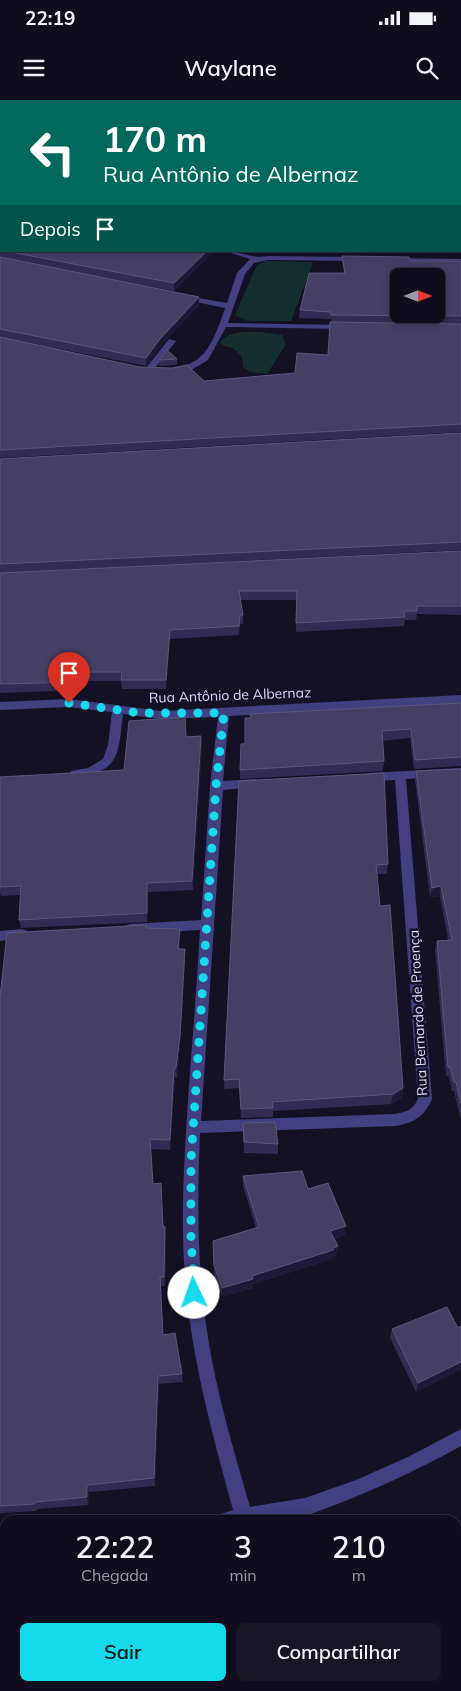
<!DOCTYPE html>
<html lang="pt">
<head>
<meta charset="utf-8">
<style>
  :root { --surface:#0f0d1c; --page:#181625; --text:#f1f3f6; --muted:#9b9ca3; --line:#2f2d3b; --accent:#14daec }
  body { margin:0; font-family:Mulish,sans-serif; background:var(--page); color:var(--text); height:100vh; display:flex; flex-direction:column; font-size:19px; white-space:nowrap }
  * { box-sizing:border-box; margin:0 }
  p { font-size:16px; color:var(--muted) }
  .icon { flex:none; width:28px; height:28px; fill:none; stroke:currentColor; stroke-width:2; stroke-linecap:round; stroke-linejoin:round }
  .map { position:relative; flex:1; overflow:hidden }
  .sheet { position:absolute; left:0px; top:1415px; width:461px; height:176px; display:flex; flex-direction:column; background:var(--surface); border-radius:15px 15px 0 0; box-shadow:0 2px 12px #0003,0 0 0 1px var(--line) }
  .sheet>* { flex:none }
  .top-card { position:absolute; left:0px; top:0px; width:461px; height:152px; box-shadow:0 2px 12px #0003,0 0 0 1px var(--line); background:#00695c; color:#fff; overflow:hidden }
  .needle { width:32px; rotate:90deg }
  .controls { position:absolute; left:390px; top:168px; display:grid; gap:10px }
  .controls a { display:grid; place-items:center; width:55px; height:55px; border-radius:8px; background:var(--surface); box-shadow:0 2px 12px #0003,0 0 0 1px var(--line); font-size:25px }
  .pin { position:absolute; display:grid; place-items:center; width:42px; height:42px; color:#fff; margin:-51px -21px; border-radius:50% 50% 50% 0; rotate:-45deg; box-shadow:0 0 5px #0007 }
  .pin .icon { rotate:45deg }
  .me { position:absolute; width:55px; margin:-28px; rotate:357deg; stroke-linejoin:round; filter:drop-shadow(0 0 4px #0008) }
  .turn { display:flex; align-items:center; gap:18px; height:105px; padding:0 20px; font-size:22px }
  .turn .icon { width:65px; height:65px; stroke-width:2.5 }
  .turn b { display:block; font-size:35px; line-height:42px }
  .then { display:flex; align-items:center; height:48px; padding:0 20px; background:#0003; gap:10px; font-size:19px }
  .eta { display:flex; justify-content:space-evenly; align-items:center; height:85px; text-align:center }
  .eta b { font-size:30px; font-weight:600; line-height:35px }
  .action { display:flex; gap:10px; margin-top:auto; padding:10px 20px }
  .action a { flex:1; height:58px; border-radius:8px; background:var(--accent); color:#111; font-size:20px; font-weight:600; line-height:58px; text-align:center }
  .action a+a { background:var(--page); color:var(--text) }
  .status { display:flex; justify-content:space-between; align-items:center; height:35px; padding:0 25px; background:var(--surface); direction:ltr }
  .status svg { height:14px; fill:currentColor }
  header { display:flex; justify-content:space-between; align-items:center; height:65px; padding:0 20px; background:var(--surface); font-size:22px; font-weight:600 }
  .map>svg:first-child { display:block }
</style>
</head>
<body>
<div class="status"><b>22:19</b><svg viewBox="0 0 49 12"><path d="M0 12V9h3v3zM5 12V6h3v6zM10 12V3h3v9zM15 12V0h3v12zM26 1h20v11H26zM47 4h2v5h-2z"/></svg></div>
<header><svg class="icon" aria-label="menu" viewBox="0 0 24 24"><path d="M4 6h16M4 12h16M4 18h16"/></svg>Waylane<svg class="icon" aria-label="search" viewBox="0 0 24 24"><circle cx="10" cy="10" r="6"/><path d="M15 15l6 6"/></svg></header>
<div class="map">
<svg width="461" height="1591" viewBox="0 0 461 1591">
  <rect width="100%" height="100%" fill="#141125"/>
  <path fill="#152f2e" d="M 266,161 L 313,162 L 291,221 L 247,221 L 235,215 L 257,165 Z
    M 260,232 L 282,235 L 286,244 L 267,274 L 251,272 L 243,267 L 242,257 L 233,248 L 224,246 L 220,242 C 230,230 246,232 260,232 Z"/>
  <g fill="none" stroke-linecap="round" stroke-linejoin="round">
    <path fill="#132848" fill-rule="evenodd" d="M 0,31 L 1,31 L 1,47 L 0,47 Z
      M 460,77 L 461,77 L 461,93 L 460,93 Z"/>
    <path fill="#424080" fill-rule="evenodd" d="M 460,92 L 461,92 L 461,96 L 460,96 Z
      M 224,151 C 239,151 253,159 268,156 L 362,157 L 362,161 L 359,161 L 268,160 L 254,163 L 245,174 L 228,223 L 346,225 L 350,227 L 346,229 L 226,227 L 208,260 L 193,269 L 171,272 L 171,268 C 182,266 192,265 200,257 C 211,249 221,221 225,208 L 181,199 L 181,195 L 227,203 L 237,173 L 250,159 Z
      M 391,158 L 461,159 L 461,163 L 394,162 L 391,162 Z
      M 169,239 L 176,241 L 152,272 L 146,272 L 146,268 Z
      M 461,595 L 461,603 L 229,616 L 223,681 L 256,679 L 262,683 L 256,687 L 223,690 L 201,1021 L 395,1014 C 406,1012 413,1010 418,999 L 395,680 L 369,681 L 363,677 L 369,673 L 461,668 L 461,676 L 406,679 L 432,999 C 424,1017 414,1023 395,1026 L 200,1033 C 197,1101 197,1170 208,1238 C 217,1295 234,1351 250,1407 L 305,1398 L 356,1380 L 410,1356 L 461,1329 L 461,1346 C 413,1373 363,1395 311,1414 L 305,1420 L 218,1420 L 221,1414 L 233,1410 C 212,1333 191,1257 185,1177 C 180,1113 185,1049 189,985 C 193,933 197,882 200,830 L 130,834 L 125,832 L 124,829 L 125,826 L 130,824 L 201,820 L 210,686 L 218,617 L 161,619 L 123,614 C 118,654 121,671 75,678 L 69,674 L 71,671 L 88,668 L 103,659 L 108,645 L 112,612 L 69,607 L 0,610 L 0,602 L 69,599 L 161,611 Z
      M 22,829 L 27,831 L 28,834 L 27,837 L 0,841 L 0,831 Z
      M 5,1434 L 5,1452 L 0,1453 L 0,1435 Z
      M 136,1586 L 157,1586 L 155,1591 L 134,1591 Z
      M 167,1586 L 185,1586 L 185,1591 L 167,1591 Z"/>
    <path fill="#bd68f3" fill-rule="evenodd" d="M 133,0 L 156,0 L 157,1 L 134,1 Z
      M 460,20 L 461,20 L 461,24 L 460,24 Z"/>
  </g>
  <path fill="#332c52" d="M 390,0 L 461,0 L 461,7 L 460,7 L 460,1 L 390,1 Z
    M 1,89 L 1,151 L 214,151 L 174,191 L 30,164 L 199,197 L 199,205 L 159,248 L 146,266 L 0,237 L 204,281 L 295,273 L 328,255 L 331,219 L 299,218 L 300,210 L 344,173 L 342,163 L 342,156 L 410,161 L 461,160 L 461,332 L 0,358 L 0,90 Z
    M 177,259 L 177,265 L 159,266 L 159,260 Z
    M 461,333 L 461,450 L 0,473 L 0,359 Z
    M 461,451 L 461,515 L 417,514 L 416,520 L 405,520 L 404,526 L 296,532 L 296,500 L 240,500 L 243,515 L 243,524 L 240,524 L 239,535 L 170,539 L 166,589 L 122,589 L 121,581 L 80,581 L 79,590 L 0,593 L 0,473 Z
    M 461,603 L 461,666 L 414,669 L 410,638 L 383,641 L 384,661 L 383,671 L 240,679 L 240,670 L 251,618 Z
    M 201,636 L 202,645 L 193,790 L 148,792 L 147,822 L 21,828 L 19,820 L 20,795 L 1,796 L 0,793 L 0,677 L 124,670 L 186,637 Z
    M 461,669 L 461,1020 L 454,991 L 452,991 L 449,976 L 446,976 L 435,850 L 437,841 L 448,840 L 440,796 L 430,797 L 415,680 L 416,671 Z
    M 239,681 L 388,764 L 387,774 L 377,774 L 380,806 L 403,988 L 402,998 L 391,1004 L 273,1011 L 273,1017 L 241,1018 L 239,988 L 224,989 Z
    M 147,828 L 180,839 L 179,849 L 185,859 L 180,945 L 177,978 L 175,978 L 170,1050 L 151,1049 L 153,1084 L 166,1136 L 165,1186 L 161,1186 L 163,1235 L 182,1274 L 183,1282 L 159,1284 L 155,1386 L 89,1392 L 88,1405 L 37,1409 L 37,1411 L 0,1413 L 0,897 Z
    M 243,1023 L 278,1044 L 278,1054 L 244,1053 Z
    M 243,1076 L 308,1089 L 345,1135 L 334,1139 L 338,1146 L 336,1155 L 332,1157 L 332,1159 L 253,1184 L 253,1188 L 222,1197 L 214,1174 L 213,1141 L 256,1128 L 243,1086 Z
    M 461,1226 L 461,1269 L 416,1292 L 390,1238 L 392,1229 L 458,1228 Z"/>
  <path fill="#1f1938" d="M 1,20 L 1,27 L 0,29 L 0,22 Z
    M 207,151 L 214,151 L 174,191 L 174,183 Z
    M 199,197 L 199,205 L 159,248 L 146,266 L 146,258 L 159,240 Z
    M 170,530 L 170,539 L 166,589 L 166,580 Z
    M 79,572 L 80,581 L 79,590 L 78,582 Z
    M 201,636 L 202,645 L 193,790 L 192,781 Z
    M 147,783 L 148,792 L 147,822 Z
    M 441,786 L 440,796 L 430,797 L 432,788 Z
    M 180,829 L 180,839 L 179,859 L 178,849 Z
    M 185,849 L 185,859 L 180,945 L 177,978 L 176,968 Z
    M 174,968 L 175,978 L 170,1050 L 170,1040 Z
    M 403,988 L 402,998 L 391,1004 L 393,994 Z
    M 346,1126 L 345,1135 L 329,1140 L 330,1131 Z
    M 165,1127 L 166,1136 L 165,1186 L 164,1177 Z
    M 338,1146 L 336,1155 L 332,1157 L 332,1159 L 253,1184 L 253,1188 L 222,1197 L 222,1188 L 252,1176 Z
    M 461,1262 L 461,1269 L 416,1292 L 418,1283 Z
    M 158,1276 L 159,1284 L 155,1386 L 154,1378 Z
    M 87,1385 L 89,1392 L 88,1405 L 87,1397 Z
    M 58,1586 L 69,1586 L 64,1591 L 54,1591 Z"/>
  <path fill="#453f64" stroke="#5d577c" fill-rule="evenodd" d="M 0,0 L 119,0 L 118,1 L 1,1 L 1,20 L 0,22 Z
    M 1,89 L 1,137 L 0,137 L 0,113 L 1,112 L 0,112 L 0,90 Z
    M 1,141 L 1,151 L 0,150 L 0,142 Z
    M 5,151 L 207,151 L 174,183 Z
    M 342,156 L 409,157 L 410,161 L 461,161 L 461,216 L 331,215 L 331,212 L 300,210 L 309,173 L 345,173 ZM 399,176 L 436,176 L 436,214 L 399,214 Z
    M 0,157 L 199,197 L 159,240 L 146,258 L 0,229 Z
    M 330,222 L 461,224 L 461,324 L 0,350 L 0,237 L 140,267 L 172,268 L 187,265 L 204,281 L 295,273 L 297,253 L 328,255 Z
    M 167,250 L 177,259 L 159,260 Z
    M 461,333 L 461,442 L 0,464 L 0,359 Z
    M 461,451 L 461,506 L 417,506 L 417,511 L 404,511 L 405,517 L 296,523 L 297,491 L 239,491 L 243,515 L 240,515 L 239,526 L 170,530 L 166,580 L 121,580 L 122,572 L 79,572 L 78,582 L 0,584 L 0,473 Z
    M 461,603 L 461,657 L 415,660 L 411,629 L 382,631 L 384,661 L 240,670 L 241,644 L 245,644 L 245,618 L 251,618 L 250,614 Z
    M 185,617 L 186,637 L 201,636 L 192,781 L 147,783 L 147,813 L 19,820 L 21,786 L 0,787 L 0,677 L 124,670 L 129,621 Z
    M 461,669 L 461,1003 L 456,982 L 454,982 L 450,967 L 448,967 L 437,841 L 452,840 L 441,786 L 432,788 L 416,671 Z
    M 384,673 L 388,764 L 376,765 L 380,806 L 390,805 L 403,988 L 393,994 L 272,1002 L 273,1008 L 241,1009 L 239,979 L 224,980 L 239,681 Z
    M 146,825 L 146,828 L 180,829 L 178,849 L 185,849 L 180,935 L 176,968 L 174,968 L 170,1040 L 150,1039 L 153,1084 L 161,1083 L 163,1127 L 165,1127 L 164,1177 L 160,1177 L 163,1235 L 175,1233 L 182,1274 L 158,1276 L 154,1378 L 87,1385 L 87,1397 L 35,1402 L 34,1404 L 0,1406 L 0,897 L 7,833 Z
    M 275,1022 L 278,1044 L 244,1042 L 243,1023 Z
    M 302,1071 L 308,1089 L 328,1083 L 346,1126 L 330,1131 L 338,1146 L 333,1148 L 333,1150 L 252,1176 L 253,1179 L 222,1188 L 214,1165 L 213,1141 L 259,1127 L 243,1076 Z
    M 447,1207 L 458,1228 L 461,1226 L 461,1262 L 418,1283 L 392,1229 Z
    M 0,1491 L 5,1491 L 5,1586 L 58,1586 L 54,1591 L 0,1591 Z
    M 278,1586 L 318,1586 L 319,1591 L 279,1591 Z"/>
  <g fill="none" stroke-linecap="round" stroke-linejoin="round">
    <path stroke="#14daec" stroke-width="9" stroke-dasharray="0 16.2" d="M 69,603 L 139,613 L 224,613 L 216,686 L 191,1061 L 191,1136 L 194,1193"/>
  </g>
  <g text-anchor="middle" dominant-baseline="central" stroke-width="5" stroke-linejoin="round" paint-order="stroke">
    <g font-size="14" fill="#dcd9fc" stroke="#141125">
      <text transform="translate(230 595) rotate(-2)">Rua Antônio de Albernaz</text>
      <text transform="translate(418 913) rotate(-93)">Rua Bernardo de Proença</text>
    </g>
  </g>
</svg>
<div class="controls">
<a><svg class="needle" viewBox="-14 -14 28 28"><path d="M0-13l5 13h-10z" fill="#e53935"/><path d="M0 13l5-13h-10z" fill="#9b9ca3"/></svg></a>
</div>
<div class="pin" style="left:69px;top:603px;background:#d93025"><svg class="icon" aria-label="arrive" viewBox="0 0 24 24"><path d="M6 21V4h12l-3 4 3 4H6"/></svg></div>
<svg class="me" style="left:194px;top:1193px" viewBox="-20 -20 40 40"><circle r="19" fill="#fff"/><path d="M0-13L10 11 0 6-10 11z" fill="#14daec"/></svg>
<div class="top-card">
<div class="turn"><svg class="icon" aria-label="left" viewBox="0 0 24 24"><path d="M17 20v-9H6M10 6l-5 5 5 5"/></svg><div><b>170 m</b>Rua Antônio de Albernaz</div></div>
<div class="then">Depois<svg class="icon" aria-label="arrive" viewBox="0 0 24 24"><path d="M6 21V4h12l-3 4 3 4H6"/></svg></div>
</div>
<section class="sheet">
<div class="eta">
<div><b>22:22</b><p>Chegada</p></div>
<div><b>3</b><p>min</p></div>
<div><b>210</b><p>m</p></div>
</div>
<div class="action"><a>Sair</a><a>Compartilhar</a></div>
</section>
</div>
</body>
</html>
